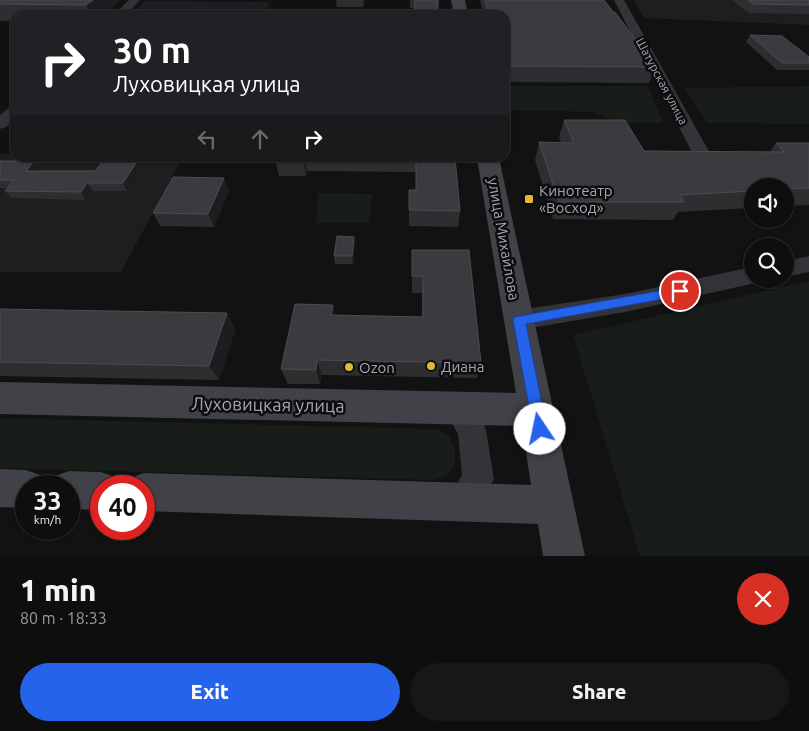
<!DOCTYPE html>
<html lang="en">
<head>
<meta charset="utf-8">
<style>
  :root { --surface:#0e0e0e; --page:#171717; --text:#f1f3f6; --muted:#9b9c9e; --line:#2e2e2e; --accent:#2563eb }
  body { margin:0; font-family:Ubuntu,sans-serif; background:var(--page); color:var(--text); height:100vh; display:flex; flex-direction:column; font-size:19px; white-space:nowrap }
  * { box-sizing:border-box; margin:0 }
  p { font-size:16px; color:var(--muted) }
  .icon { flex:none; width:28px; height:28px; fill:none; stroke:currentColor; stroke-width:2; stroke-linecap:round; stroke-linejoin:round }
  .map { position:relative; height:556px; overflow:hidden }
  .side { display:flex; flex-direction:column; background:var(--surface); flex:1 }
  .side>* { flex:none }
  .guide { position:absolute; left:10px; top:10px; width:500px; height:152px; border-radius:15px; box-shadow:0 1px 4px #0004,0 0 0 1px var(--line); background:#202124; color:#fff; overflow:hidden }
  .buttons { position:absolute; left:744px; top:178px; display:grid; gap:10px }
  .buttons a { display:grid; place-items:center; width:50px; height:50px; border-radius:50%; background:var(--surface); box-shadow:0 1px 4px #0004,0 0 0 1px var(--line); font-size:25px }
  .speed { position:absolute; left:15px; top:475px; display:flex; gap:10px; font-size:25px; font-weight:700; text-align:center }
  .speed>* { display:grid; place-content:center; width:65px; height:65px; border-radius:50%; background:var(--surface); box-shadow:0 1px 4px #0004,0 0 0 1px var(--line); line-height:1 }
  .speed small { font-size:12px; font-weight:400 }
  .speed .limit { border:8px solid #d22; background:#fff; color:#111 }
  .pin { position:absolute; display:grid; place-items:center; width:42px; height:42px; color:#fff; margin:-21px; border:2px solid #fff; border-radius:50%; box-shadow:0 1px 5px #0007 }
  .me { position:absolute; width:55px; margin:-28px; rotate:349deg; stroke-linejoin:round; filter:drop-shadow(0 0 4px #0008) }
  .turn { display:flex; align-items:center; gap:18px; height:105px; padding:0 20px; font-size:22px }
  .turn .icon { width:65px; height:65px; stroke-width:2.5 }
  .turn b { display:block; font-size:35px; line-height:42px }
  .lanes { display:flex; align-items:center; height:48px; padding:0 20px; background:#0003; justify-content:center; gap:25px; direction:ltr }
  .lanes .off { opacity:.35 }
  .round { display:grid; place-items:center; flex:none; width:52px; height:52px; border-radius:26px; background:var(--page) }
  .summary { display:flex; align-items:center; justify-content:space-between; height:85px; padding:0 20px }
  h1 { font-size:30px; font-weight:800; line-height:38px }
  .action { display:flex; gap:10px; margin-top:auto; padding:10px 20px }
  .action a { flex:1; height:58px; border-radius:30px; background:var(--accent); color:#fff; font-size:20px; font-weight:800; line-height:58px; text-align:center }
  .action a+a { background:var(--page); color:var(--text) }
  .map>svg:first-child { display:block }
</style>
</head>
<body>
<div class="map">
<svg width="809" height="556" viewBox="0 0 809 556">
  <rect width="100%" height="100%" fill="#121213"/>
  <path fill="#1e1e20" d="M 633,0 L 809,0 L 809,25 L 644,18 Z
    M 145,1 L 270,2 L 263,15 L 130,15 Z
    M 0,154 L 15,154 L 15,158 L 182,158 L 121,272 L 0,272 Z"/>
  <path fill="#181d1a" d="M 505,86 L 648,86 L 663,123 L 621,123 L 592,112 L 509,110 Z
    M 809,86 L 809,124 L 707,123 L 685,88 Z
    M 318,193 L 372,194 L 369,223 L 316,223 Z
    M 809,281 L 809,556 L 640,556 L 573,335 Z
    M 0,418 L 437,429 L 449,436 L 455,450 L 455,464 L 447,476 L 433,480 L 0,468 Z"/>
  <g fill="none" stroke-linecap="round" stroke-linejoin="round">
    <path fill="#333338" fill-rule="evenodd" d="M 129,0 L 140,0 L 126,15 L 113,15 Z
      M 614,0 L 624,0 L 715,162 L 712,166 L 706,167 L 700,166 L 697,162 Z
      M 15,105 L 15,118 L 6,127 L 0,129 L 0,115 L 10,107 Z
      M 809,256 L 809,272 L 785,277 L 785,261 Z
      M 752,267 L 752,279 L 762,279 L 760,282 L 625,312 L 519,330 L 510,327 L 507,320 L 510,313 L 519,310 L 625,294 Z
      M 458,395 L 468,399 L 482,420 L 486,430 L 494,479 L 474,513 L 463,518 L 452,513 L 447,502 L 462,475 L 458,434 L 444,408 L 448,399 Z"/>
    <path fill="#414248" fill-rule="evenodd" d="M 451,0 L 465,0 L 468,15 L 454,15 Z
      M 477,158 L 499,158 L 585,556 L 543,556 L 538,524 L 144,511 L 144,486 L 127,486 L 130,478 L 144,473 L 531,485 L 522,426 L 0,414 L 0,382 L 516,393 Z
      M 0,469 L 26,470 L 40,475 L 44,486 L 26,486 L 26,508 L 0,507 Z
      M 69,471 L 101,472 L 115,477 L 118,486 L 101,486 L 101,510 L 69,509 L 69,486 L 51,486 L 55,476 Z"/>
  </g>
  <path fill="#2e2e31" d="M 0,0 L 120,0 L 102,15 L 15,15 L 15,21 L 0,21 Z
    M 336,0 L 364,0 L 363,7 L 337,7 Z
    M 410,0 L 438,0 L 438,10 L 410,8 Z
    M 480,0 L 604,0 L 656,67 L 649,83 L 505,82 L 505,15 L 484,15 Z
    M 732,0 L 809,0 L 809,14 L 749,13 Z
    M 750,35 L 809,57 L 809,70 L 777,70 L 746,42 Z
    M 564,120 L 644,151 L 770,152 L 776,143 L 809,143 L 809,205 L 785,206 L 785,186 L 752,186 L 752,208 L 678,212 L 673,220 L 553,219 L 535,160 L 539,142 L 561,142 L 559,137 Z
    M 276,158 L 455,158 L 460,211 L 458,227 L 409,226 L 409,190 L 416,190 L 416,172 L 307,171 L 306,176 L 279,176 L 275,159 Z
    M 0,161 L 34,161 L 40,169 L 38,171 L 95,171 L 141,170 L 127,191 L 93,191 L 86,200 L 11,198 L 5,191 L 8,188 L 0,188 Z
    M 224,178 L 229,191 L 214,227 L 160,226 L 153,213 Z
    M 354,237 L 355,244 L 353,264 L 335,264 L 334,256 Z
    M 412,250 L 481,363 L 477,378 L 322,375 L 320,384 L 288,384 L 281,369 L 335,316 L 422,317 L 422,293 L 412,293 Z
    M 0,309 L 227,313 L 235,330 L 219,380 L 0,376 Z"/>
  <path fill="#1d1d1f" d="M 93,0 L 120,0 L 102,15 L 91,15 L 86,5 Z
    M 303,158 L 305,158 L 307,171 L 306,176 L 303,160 Z
    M 34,161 L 40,169 L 32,178 L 26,171 Z
    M 136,163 L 141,170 L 127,191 L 123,183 Z
    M 224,178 L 229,191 L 214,227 L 208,214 Z
    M 87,183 L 93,191 L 86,200 L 81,192 Z
    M 354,237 L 355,244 L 353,264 L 352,256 Z
    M 333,305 L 337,321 L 331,315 Z
    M 227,313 L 235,330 L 219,380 L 209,366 Z
    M 317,360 L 322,375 L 320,384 L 316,370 Z"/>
  <path fill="#3b3b3f" stroke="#4b4c51" d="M 0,0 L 93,0 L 86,5 L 0,4 Z
    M 415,0 L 438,0 L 438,10 L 442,10 L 442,15 L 414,15 Z
    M 485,0 L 604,0 L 613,12 L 615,12 L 656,67 L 505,66 L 505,15 L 489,15 Z
    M 748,0 L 809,0 L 809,5 L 753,4 Z
    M 750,35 L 782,36 L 809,57 L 809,63 L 782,63 Z
    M 564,120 L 625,120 L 644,151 L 784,152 L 776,143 L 809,143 L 809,188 L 785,189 L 785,186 L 752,186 L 752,191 L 680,195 L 684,202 L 559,202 L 539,142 L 574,143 Z
    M 276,158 L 303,158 L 303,160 L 275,159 Z
    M 416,158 L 455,158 L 460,211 L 409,210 L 409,190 L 416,190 Z
    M 0,161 L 34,161 L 26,171 L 95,171 L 102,162 L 136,163 L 123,183 L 87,183 L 81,192 L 5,191 L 14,180 L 0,180 Z
    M 173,177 L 224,178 L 208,214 L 153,213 Z
    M 337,236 L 354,237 L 352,256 L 334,256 Z
    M 412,250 L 469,250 L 481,363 L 317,360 L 316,370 L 281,369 L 295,304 L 333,305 L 331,315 L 423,317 L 423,276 L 412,276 Z
    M 0,309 L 227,313 L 209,366 L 0,362 Z"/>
  <path fill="#2563eb" stroke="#184099" d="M 680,287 L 686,291 L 680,296 L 526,324 L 547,429 L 545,434 L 540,436 L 534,434 L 513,320 L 514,317 Z"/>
  <g fill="#e3b83a" stroke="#0d0d0e" stroke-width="2">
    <rect x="524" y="194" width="10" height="10" rx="2.5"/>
    <circle cx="431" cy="366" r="5"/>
    <circle cx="349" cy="367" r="5"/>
  </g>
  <g text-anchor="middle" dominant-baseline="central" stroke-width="5" stroke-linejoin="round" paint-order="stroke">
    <g font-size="12" fill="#a4a7b3" stroke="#0d0d0e">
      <text transform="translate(662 81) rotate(62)">Шатурская улица</text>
    </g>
    <g font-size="15" fill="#a4a7b3" stroke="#0d0d0e" text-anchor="start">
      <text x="539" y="190">Кинотеатр<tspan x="539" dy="17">«Восход»</tspan></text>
      <text x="441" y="366">Диана</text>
      <text x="359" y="367">Ozon</text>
    </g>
    <g font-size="15" fill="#a4a7b3" stroke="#0d0d0e">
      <text transform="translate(504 239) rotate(80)">улица Михайлова</text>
    </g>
    <g font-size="18" fill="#a4a7b3" stroke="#0d0d0e">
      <text transform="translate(268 404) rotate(1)">Луховицкая улица</text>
    </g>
  </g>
</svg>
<div class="buttons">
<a><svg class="icon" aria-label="sound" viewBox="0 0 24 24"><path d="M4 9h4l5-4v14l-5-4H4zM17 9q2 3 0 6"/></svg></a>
<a><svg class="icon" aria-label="search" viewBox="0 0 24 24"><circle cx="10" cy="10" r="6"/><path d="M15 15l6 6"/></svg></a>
</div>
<div class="speed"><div>33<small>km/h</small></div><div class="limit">40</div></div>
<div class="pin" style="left:680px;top:291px;background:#d93025"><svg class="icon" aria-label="arrive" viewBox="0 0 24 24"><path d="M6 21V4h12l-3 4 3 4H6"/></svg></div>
<svg class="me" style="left:540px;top:429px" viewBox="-20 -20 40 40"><circle r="19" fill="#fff"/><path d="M0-13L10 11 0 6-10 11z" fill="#2563eb"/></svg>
<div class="guide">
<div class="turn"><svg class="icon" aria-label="right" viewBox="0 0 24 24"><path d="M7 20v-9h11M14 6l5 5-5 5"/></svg><div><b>30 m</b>Луховицкая улица</div></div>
<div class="lanes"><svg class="icon off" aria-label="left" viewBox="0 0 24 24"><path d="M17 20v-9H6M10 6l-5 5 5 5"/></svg><svg class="icon off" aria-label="ahead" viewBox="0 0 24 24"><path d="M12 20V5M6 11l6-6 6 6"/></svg><svg class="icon" aria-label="right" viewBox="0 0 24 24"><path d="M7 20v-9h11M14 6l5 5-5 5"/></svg></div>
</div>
</div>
<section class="side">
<div class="summary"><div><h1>1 min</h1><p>80 m · 18:33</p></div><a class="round" style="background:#d93025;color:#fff"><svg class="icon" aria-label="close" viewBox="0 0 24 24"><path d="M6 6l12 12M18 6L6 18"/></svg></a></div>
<div class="action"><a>Exit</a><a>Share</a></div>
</section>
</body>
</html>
